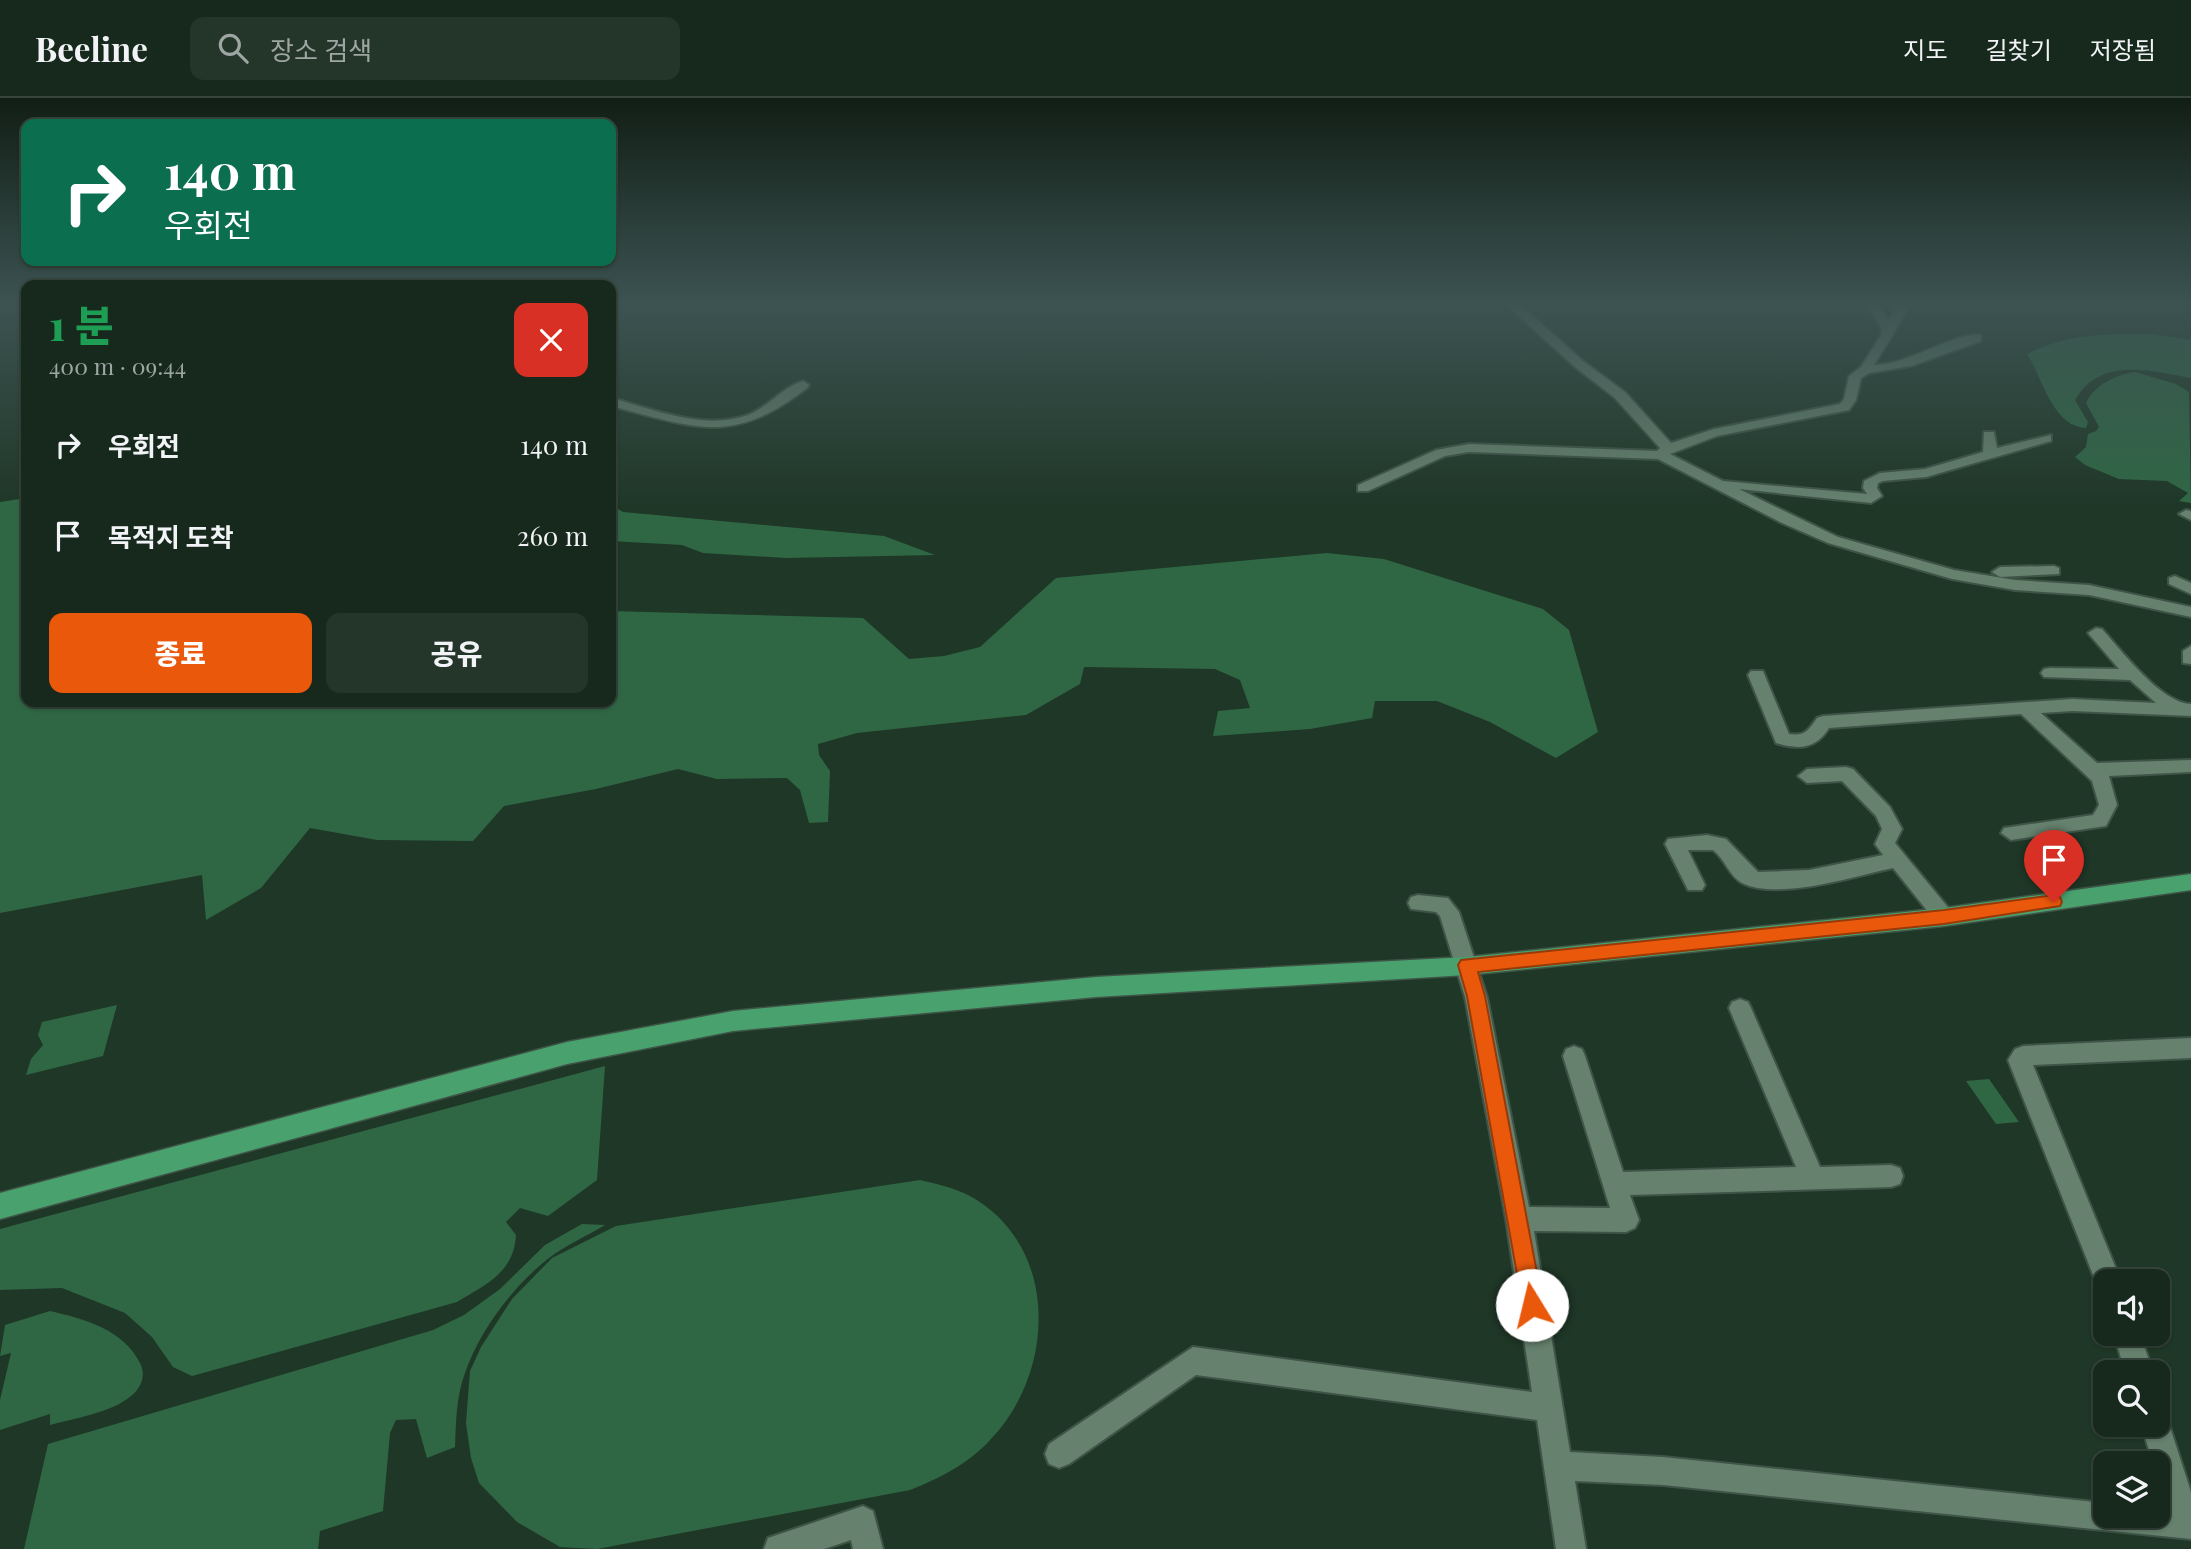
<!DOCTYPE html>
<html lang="ko">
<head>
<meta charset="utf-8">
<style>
  :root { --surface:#17291d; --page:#24352a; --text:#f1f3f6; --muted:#9ea6a4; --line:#36453b; --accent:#ea580c }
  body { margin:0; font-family:"Playfair Display","Noto Sans KR",serif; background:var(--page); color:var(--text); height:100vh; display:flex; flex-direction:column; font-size:26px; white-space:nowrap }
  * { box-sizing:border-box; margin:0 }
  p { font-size:23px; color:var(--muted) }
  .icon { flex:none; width:38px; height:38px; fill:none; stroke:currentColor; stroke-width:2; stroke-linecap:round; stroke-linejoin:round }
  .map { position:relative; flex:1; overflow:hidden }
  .panel { position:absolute; left:21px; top:182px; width:595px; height:427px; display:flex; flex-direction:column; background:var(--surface); border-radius:14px; box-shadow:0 2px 5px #0004,0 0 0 2px var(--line) }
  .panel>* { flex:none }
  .banner { position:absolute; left:21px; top:21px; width:595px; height:147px; border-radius:14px; box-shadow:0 2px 5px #0004,0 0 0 2px var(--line); background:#0b6e4f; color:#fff; overflow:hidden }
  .fabs { position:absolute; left:2093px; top:1171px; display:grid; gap:14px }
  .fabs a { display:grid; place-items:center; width:77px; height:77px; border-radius:14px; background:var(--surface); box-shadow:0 2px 5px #0004,0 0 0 2px var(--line); font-size:35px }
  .pin { position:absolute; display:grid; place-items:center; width:60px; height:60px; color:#fff; margin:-72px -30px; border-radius:50% 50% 50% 0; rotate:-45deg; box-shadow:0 0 7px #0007 }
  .pin .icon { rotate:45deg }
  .me { position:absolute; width:77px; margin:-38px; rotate:351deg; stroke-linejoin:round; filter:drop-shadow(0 0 5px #0008) }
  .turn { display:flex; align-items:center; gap:24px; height:147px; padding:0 28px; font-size:32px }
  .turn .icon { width:91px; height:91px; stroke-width:2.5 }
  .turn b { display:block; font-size:49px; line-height:60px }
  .round { display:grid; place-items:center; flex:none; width:74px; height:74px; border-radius:14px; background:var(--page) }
  .summary { display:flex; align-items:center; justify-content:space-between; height:119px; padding:0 28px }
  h1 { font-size:42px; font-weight:800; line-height:52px; color:#1e9e55 }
  .primary-button { display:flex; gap:14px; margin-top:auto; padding:14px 28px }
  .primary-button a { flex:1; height:80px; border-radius:14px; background:var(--accent); color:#fff; font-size:28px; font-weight:800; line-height:80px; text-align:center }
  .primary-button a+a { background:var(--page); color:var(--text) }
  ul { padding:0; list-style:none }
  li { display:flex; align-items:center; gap:21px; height:91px; padding:0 28px }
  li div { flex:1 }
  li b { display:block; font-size:26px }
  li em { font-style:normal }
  header { display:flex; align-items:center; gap:42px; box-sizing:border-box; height:98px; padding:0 35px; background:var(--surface); border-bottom:2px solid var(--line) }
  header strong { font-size:33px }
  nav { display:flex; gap:38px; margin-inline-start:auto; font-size:24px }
  .search { width:490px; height:63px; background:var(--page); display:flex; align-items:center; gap:18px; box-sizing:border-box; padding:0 24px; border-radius:14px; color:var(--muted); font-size:26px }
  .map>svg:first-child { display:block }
</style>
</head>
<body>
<header>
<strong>Beeline</strong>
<div class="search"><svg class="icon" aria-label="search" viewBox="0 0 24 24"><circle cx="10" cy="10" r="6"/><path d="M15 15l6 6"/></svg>장소 검색</div>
<nav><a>지도</a><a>길찾기</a><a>저장됨</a></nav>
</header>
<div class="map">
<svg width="2191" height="1451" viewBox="0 0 2191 1451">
  <rect width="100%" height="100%" fill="#1f3727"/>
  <path fill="#2f6744" d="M 2151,236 L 2191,242 L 2191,280 C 2152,273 2100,258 2075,302 L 2088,324 L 2086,330 C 2052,329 2042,278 2027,256 C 2072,234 2103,237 2151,236 Z
    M 2135,274 L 2176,286 L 2189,294 L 2191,405 L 2179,403 L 2188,395 L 2167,383 L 2119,381 L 2085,367 L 2075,359 L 2086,349 L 2088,336 L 2096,333 L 2099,329 L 2086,305 C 2094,287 2117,276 2135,274 Z
    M 26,400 L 26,604 L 611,604 L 611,513 L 863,520 L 909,561 L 944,558 L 980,549 L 1056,480 L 1327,455 L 1384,461 L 1543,511 L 1569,532 L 1598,634 L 1556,660 L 1490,624 L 1437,603 L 1375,603 L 1372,620 L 1310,631 L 1213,638 L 1218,613 L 1250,610 L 1240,582 L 1215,571 L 1084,569 L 1080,586 L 1026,617 L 857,635 L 818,646 L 819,657 L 830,673 L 828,724 L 809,725 L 800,692 L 787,680 L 717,681 L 678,671 L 596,691 L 504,708 L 473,743 L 377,742 L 310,730 L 261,790 L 206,822 L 202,777 L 0,815 L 0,404 Z
    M 611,407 L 623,414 L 884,438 L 935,457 L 786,460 L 703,455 L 682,447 L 611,443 Z
    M 117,907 L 103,958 L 26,977 L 31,961 L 43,947 L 38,937 L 42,924 Z
    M 605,968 L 597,1082 L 548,1118 L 520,1110 L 506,1124 L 516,1137 C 514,1174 487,1186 457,1204 L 192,1278 L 173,1269 L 152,1239 L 125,1215 L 62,1190 L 0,1192 L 0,1131 Z
    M 1989,981 L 2019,1024 L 1996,1026 L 1966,983 Z
    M 920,1082 C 937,1086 955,1090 970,1098 C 1060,1148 1056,1274 990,1342 C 968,1366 940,1380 910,1392 L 597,1451 L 560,1449 L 517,1424 L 479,1385 L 471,1360 L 466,1325 L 470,1273 L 481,1249 L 512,1201 L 552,1160 L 616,1128 Z
    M 582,1126 L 605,1127 C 587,1138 566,1147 549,1160 C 513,1188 480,1232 465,1275 C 456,1299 456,1325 455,1349 L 427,1360 L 416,1321 L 396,1322 L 390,1335 L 383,1413 L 320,1433 L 318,1451 L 24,1451 L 48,1346 L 433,1232 L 464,1217 L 500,1191 L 545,1147 Z
    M 50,1213 C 84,1221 123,1231 140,1265 C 146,1277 142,1289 131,1298 C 111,1315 75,1320 50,1327 L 50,1316 L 0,1332 L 0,1302 L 11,1255 L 0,1258 L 5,1227 Z"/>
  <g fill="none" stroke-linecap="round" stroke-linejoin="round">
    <g stroke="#3e5446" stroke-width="4">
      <path id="minor" d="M 1506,206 L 1519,206 L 1583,263 L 1625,294 L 1671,345 L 1714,331 L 1840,306 L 1844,301 L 1849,278 L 1861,269 L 1882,236 L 1881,229 L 1866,206 L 1878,206 L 1888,222 L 1895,213 L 1891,209 L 1893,206 L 1905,206 L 1907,213 L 1874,267 C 1909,267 1954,234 1981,237 L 1981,243 L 1911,268 L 1869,275 L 1861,280 L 1856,302 L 1849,312 L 1717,338 L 1670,356 L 1723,383 L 1867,396 L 1863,390 L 1864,383 L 1880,375 L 1925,371 L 1983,354 L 1984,334 L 1994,334 L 1997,350 L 2051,337 L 2051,343 L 1926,379 L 1883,383 L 1878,385 L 1877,390 L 1882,398 L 1871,405 L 1739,391 L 1838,439 L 1954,472 L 2015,482 L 2089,487 L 2191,509 L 2191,519 L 2089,497 L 2015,492 L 1952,481 L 1828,445 L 1782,425 L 1658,361 L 1469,354 L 1445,358 L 1368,393 L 1358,393 L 1358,387 L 1436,352 L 1469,346 L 1657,353 L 1660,350 L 1615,300 L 1575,269 Z
        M 803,283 L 809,287 L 807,290 C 732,348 696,330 611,308 L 611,300 C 654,311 704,333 748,317 C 768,309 783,289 803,283 Z
        M 2186,412 L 2191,413 L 2191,422 L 2179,416 Z
        M 2054,468 L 2059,470 L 2059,476 L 2000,479 L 1992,474 L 2000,469 Z
        M 2175,478 L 2191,485 L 2191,496 L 2169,486 L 2169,480 Z
        M 2096,530 L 2102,531 C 2122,553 2161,605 2191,606 L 2191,618 L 2072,613 L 2041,615 L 2097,665 L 2191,662 L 2191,674 L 2109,678 L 2117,707 L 2106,728 L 2011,742 L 2001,735 L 2004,730 L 2093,717 L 2099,707 L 2092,683 L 2021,616 L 1829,630 C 1816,651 1799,652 1776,645 L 1748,577 L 1751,573 L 1763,573 L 1789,636 C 1805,638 1808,633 1817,620 L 1823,618 L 2072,601 L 2156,605 L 2130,582 L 2044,579 L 2041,575 L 2044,571 L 2050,570 L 2119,571 L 2088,535 Z
        M 2191,548 L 2191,566 L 2183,565 L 2183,553 Z
        M 1846,669 L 1853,671 L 1890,709 L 1902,731 L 1895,745 L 1951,813 L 1954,819 L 1951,825 L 1937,825 L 1893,770 C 1855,778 1778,803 1742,785 C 1729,778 1725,761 1713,752 L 1688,752 L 1705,787 L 1702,792 L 1688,792 L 1665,746 L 1668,741 L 1707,737 L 1726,741 L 1758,774 L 1809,772 L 1883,757 L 1875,746 L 1882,731 L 1876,718 L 1842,683 L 1807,685 L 1798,678 L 1807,671 Z
        M 1418,797 L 1448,800 L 1459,814 L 1487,899 L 1529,1109 L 1610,1110 L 1563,958 L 1566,951 L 1574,948 L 1582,951 L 1585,958 L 1623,1074 L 1796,1069 L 1729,910 L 1732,904 L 1740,901 L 1748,904 L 1751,910 L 1820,1069 L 1891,1067 L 1900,1070 L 1903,1078 L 1900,1086 L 1891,1089 L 1630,1097 L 1639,1122 L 1635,1130 L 1626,1134 L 1534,1133 L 1570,1354 L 1663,1359 L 2105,1405 L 2105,1418 L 2158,1418 L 2158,1410 L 2167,1411 L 2158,1381 L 2158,1365 L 2153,1365 L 2141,1326 L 2158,1326 L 2158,1313 L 2165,1316 L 2169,1326 L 2191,1394 L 2191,1441 L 1663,1387 L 1575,1383 L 1586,1451 L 1556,1451 L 1537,1322 L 1196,1277 L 1069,1366 L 1059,1370 L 1049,1366 L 1045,1356 L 1049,1346 L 1193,1249 L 1532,1294 L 1506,1121 L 1465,899 L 1440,818 L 1436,814 L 1411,811 L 1408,805 L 1411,799 Z
        M 2191,940 L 2191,960 L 2033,967 L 2121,1183 L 2105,1183 L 2105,1195 L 2099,1192 L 2008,962 L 2015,951 L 2023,948 Z
        M 2114,1236 L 2140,1236 L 2153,1274 L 2125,1274 Z
        M 863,1408 L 873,1413 L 883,1451 L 853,1451 L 851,1442 L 824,1451 L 764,1451 L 768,1440 Z"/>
    </g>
    <g stroke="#3e5446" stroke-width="3">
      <path id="major" d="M 2191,776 L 2191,792 L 1944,828 L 1467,877 L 1096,899 L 733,933 L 567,966 L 0,1121 L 0,1095 L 567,944 L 733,913 L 1096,879 L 1467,859 L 1944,810 Z"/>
    </g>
    <use href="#minor" fill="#66816e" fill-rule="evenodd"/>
    <use href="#major" fill="#49a26e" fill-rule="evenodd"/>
  </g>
  <linearGradient id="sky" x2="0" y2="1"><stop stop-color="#111e15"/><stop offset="0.5" stop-color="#3c5352"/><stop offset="1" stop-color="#3c5352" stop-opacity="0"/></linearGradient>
  <rect width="2191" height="409" fill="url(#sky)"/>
  <path fill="#ea580c" stroke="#983908" stroke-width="2" d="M 2054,797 L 2060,799 L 2062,804 L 2060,808 L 1944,826 L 1478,874 L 1485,898 L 1543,1207 L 1540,1215 L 1532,1218 L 1524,1215 L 1467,898 L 1458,867 L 1461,862 L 1944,812 Z"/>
</svg>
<div class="fabs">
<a><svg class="icon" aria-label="sound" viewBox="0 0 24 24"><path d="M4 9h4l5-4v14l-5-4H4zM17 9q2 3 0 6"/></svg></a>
<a><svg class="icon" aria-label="search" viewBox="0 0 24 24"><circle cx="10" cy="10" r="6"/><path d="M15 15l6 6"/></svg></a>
<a><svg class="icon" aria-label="layers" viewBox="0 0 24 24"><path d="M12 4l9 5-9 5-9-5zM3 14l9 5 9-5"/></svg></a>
</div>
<div class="pin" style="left:2054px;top:804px;background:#d93025"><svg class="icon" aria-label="arrive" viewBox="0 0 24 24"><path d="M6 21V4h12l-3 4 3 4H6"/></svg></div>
<svg class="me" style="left:1532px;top:1207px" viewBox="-20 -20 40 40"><circle r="19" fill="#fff"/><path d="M0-13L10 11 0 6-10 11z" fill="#ea580c"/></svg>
<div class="banner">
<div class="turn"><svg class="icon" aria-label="right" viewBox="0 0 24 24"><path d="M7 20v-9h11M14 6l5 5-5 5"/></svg><div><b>140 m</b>우회전</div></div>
</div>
<section class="panel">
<div class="summary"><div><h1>1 분</h1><p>400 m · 09:44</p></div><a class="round" style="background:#d93025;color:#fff"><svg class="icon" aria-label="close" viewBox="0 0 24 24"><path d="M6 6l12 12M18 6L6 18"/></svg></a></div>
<ul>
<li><svg class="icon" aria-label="right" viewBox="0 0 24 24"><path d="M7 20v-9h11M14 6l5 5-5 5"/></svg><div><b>우회전</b></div><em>140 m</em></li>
<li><svg class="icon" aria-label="arrive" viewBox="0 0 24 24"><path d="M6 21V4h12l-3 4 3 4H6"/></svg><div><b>목적지 도착</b></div><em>260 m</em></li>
</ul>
<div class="primary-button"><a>종료</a><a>공유</a></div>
</section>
</div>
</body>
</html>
